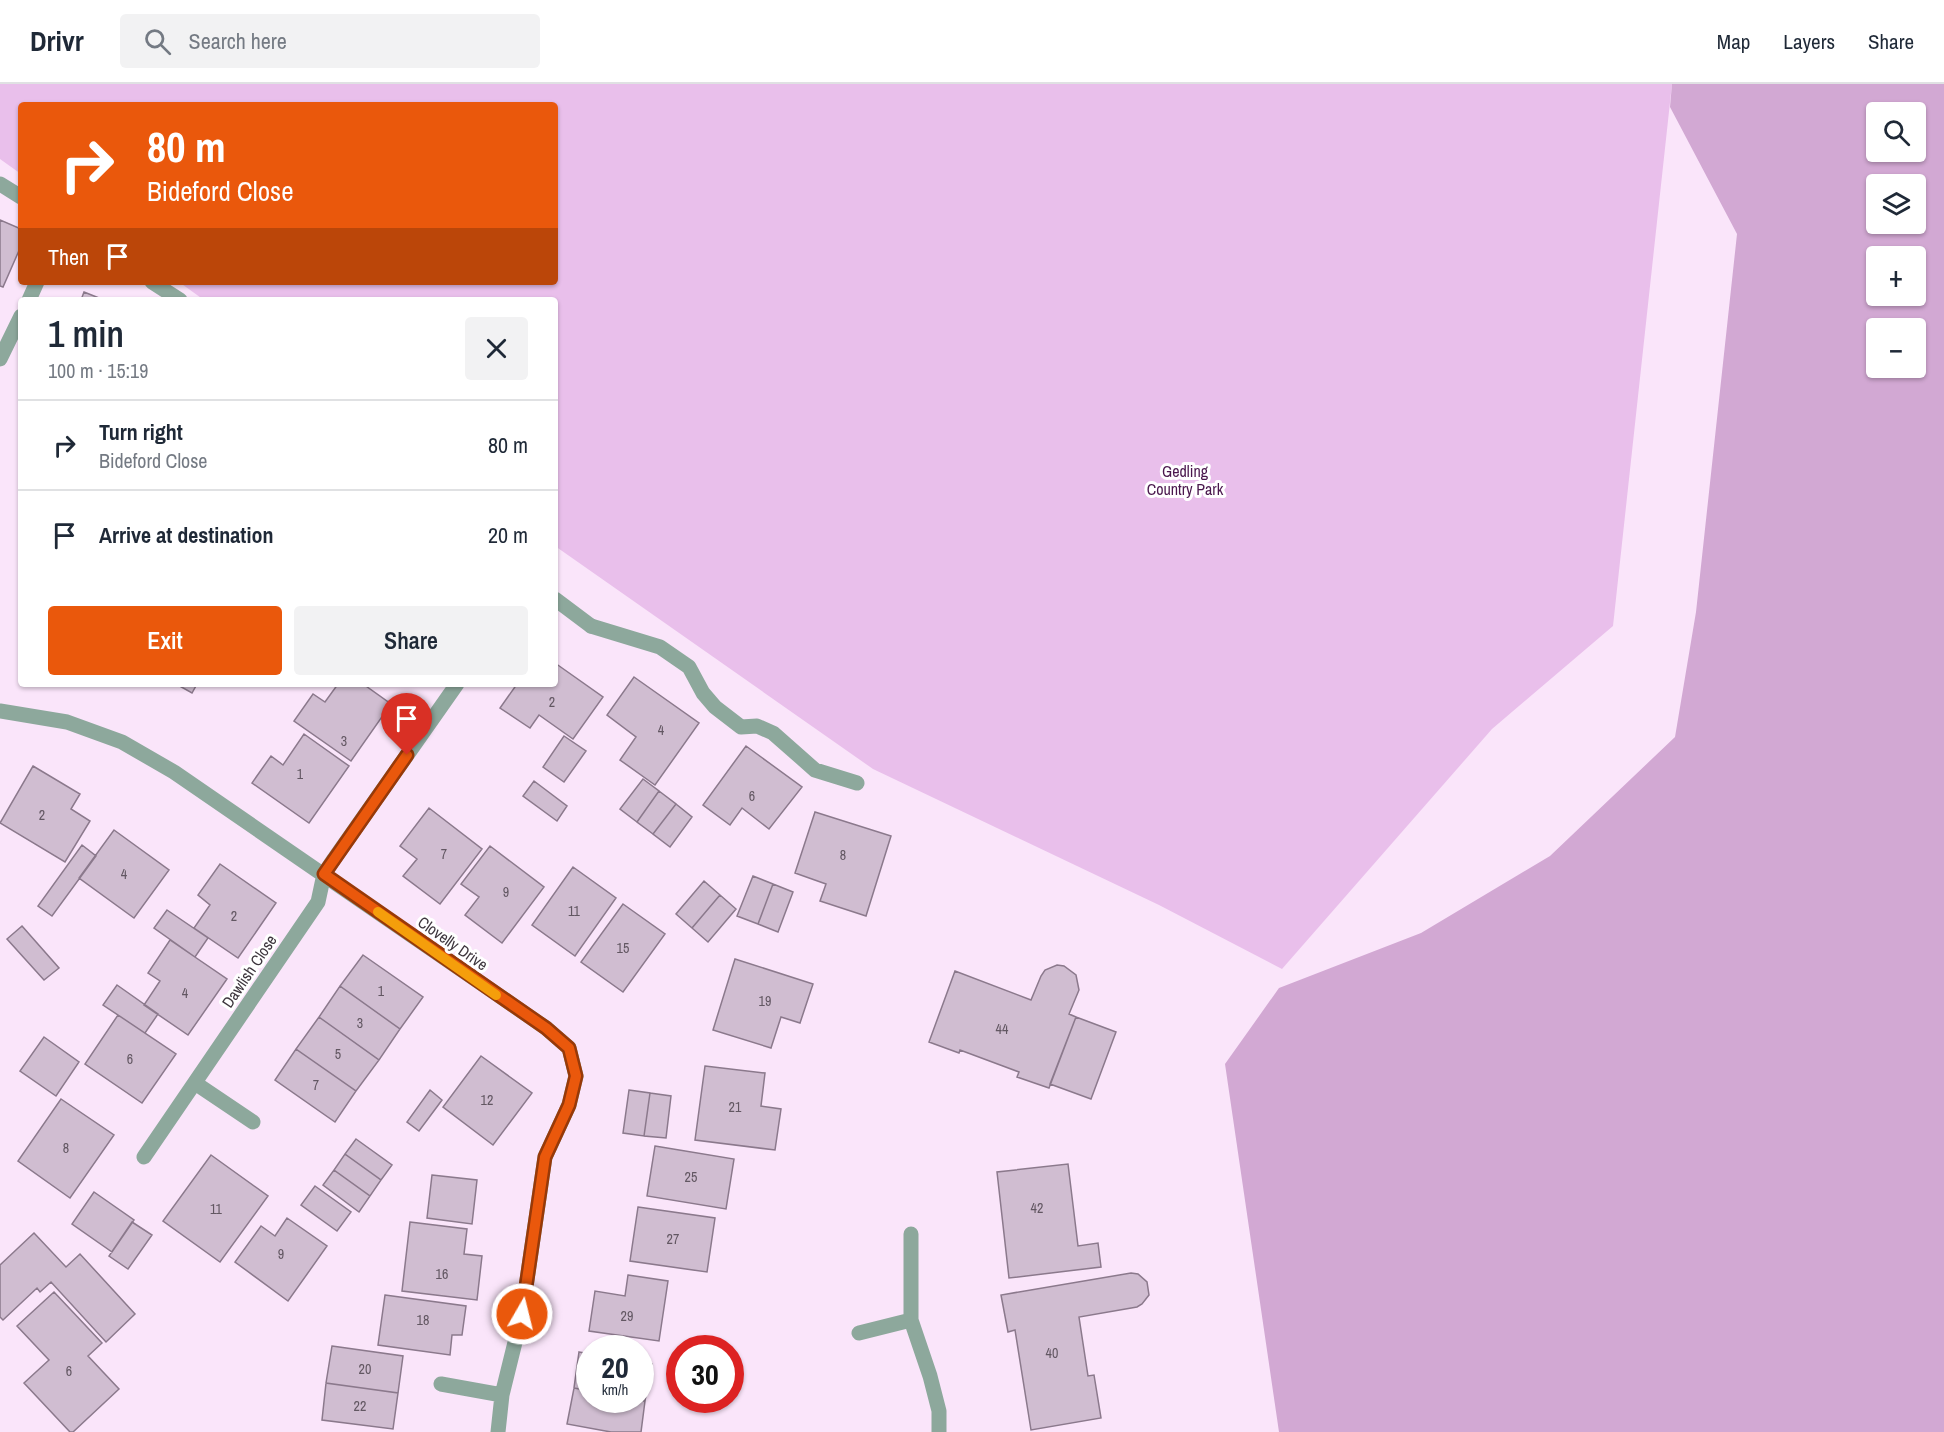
<!DOCTYPE html>
<html lang="en">
<head>
<meta charset="utf-8">
<style>
  :root { --surface:#fff; --page:#f2f2f3; --text:#1f2937; --muted:#747a83; --line:#e0e1e3; --accent:#ea580c }
  body { margin:0; font-family:"Archivo Narrow",sans-serif; background:var(--page); color:var(--text); height:100vh; display:flex; flex-direction:column; font-size:22px; white-space:nowrap }
  * { box-sizing:border-box; margin:0 }
  p { font-size:20px; color:var(--muted) }
  .icon { flex:none; width:33px; height:33px; fill:none; stroke:currentColor; stroke-width:2; stroke-linecap:round; stroke-linejoin:round }
  .map { position:relative; flex:1; overflow:hidden }
  .details { position:absolute; left:18px; top:213px; width:540px; height:390px; display:flex; flex-direction:column; background:var(--surface); border-radius:6px; box-shadow:0 2px 4px #0004 }
  .details>* { flex:none }
  .banner { position:absolute; left:18px; top:18px; width:540px; height:183px; border-radius:6px; box-shadow:0 2px 4px #0004; background:#ea580c; color:#fff; overflow:hidden }
  .buttons { position:absolute; left:1866px; top:18px; display:grid; gap:12px }
  .buttons a { display:grid; place-items:center; width:60px; height:60px; border-radius:6px; background:var(--surface); box-shadow:0 2px 4px #0004; font-size:30px }
  .speed { position:absolute; left:576px; top:1251px; display:flex; gap:12px; font-size:30px; font-weight:700; text-align:center }
  .speed>* { display:grid; place-content:center; width:78px; height:78px; border-radius:50%; background:var(--surface); box-shadow:0 2px 4px #0004; line-height:1 }
  .speed small { font-size:15px; font-weight:400 }
  .speed .limit { border:9px solid #d22; background:#fff; color:#111 }
  .pin { position:absolute; display:grid; place-items:center; width:51px; height:51px; color:#fff; margin:-62px -26px; border-radius:50% 50% 50% 0; rotate:-45deg; box-shadow:0 0 6px #0007 }
  .pin .icon { rotate:45deg }
  .me { position:absolute; width:66px; margin:-33px; rotate:8deg; stroke-linejoin:round; filter:drop-shadow(0 0 4px #0008) }
  .turn { display:flex; align-items:center; gap:21px; height:126px; padding:0 30px; font-size:27px }
  .turn .icon { width:78px; height:78px; stroke-width:2.5 }
  .turn b { display:block; font-size:42px; line-height:51px }
  .then { display:flex; align-items:center; height:57px; padding:0 30px; background:#0003; gap:12px; font-size:22px }
  .round { display:grid; place-items:center; flex:none; width:63px; height:63px; border-radius:6px; background:var(--page) }
  .head { display:flex; align-items:center; justify-content:space-between; height:102px; padding:0 30px }
  h1 { font-size:36px; font-weight:600; line-height:45px }
  .primary-button { display:flex; gap:12px; margin-top:auto; padding:12px 30px }
  .primary-button a { flex:1; height:69px; border-radius:6px; background:var(--accent); color:#fff; font-size:24px; font-weight:600; line-height:69px; text-align:center }
  .primary-button a+a { background:var(--page); color:var(--text) }
  ul { padding:0; list-style:none }
  li { display:flex; align-items:center; gap:18px; height:90px; padding:0 30px; border-top:2px solid var(--line) }
  li div { flex:1 }
  li b { display:block; font-size:22px }
  li em { font-style:normal }
  header { display:flex; align-items:center; gap:36px; box-sizing:border-box; height:84px; padding:0 30px; background:var(--surface); border-bottom:2px solid var(--line) }
  header strong { font-size:28px }
  nav { display:flex; gap:33px; margin-inline-start:auto; font-size:21px }
  .search { width:420px; height:54px; background:var(--page); display:flex; align-items:center; gap:15px; box-sizing:border-box; padding:0 21px; border-radius:6px; color:var(--muted); font-size:22px }
  .map>svg:first-child { display:block }
</style>
</head>
<body>
<header>
<strong>Drivr</strong>
<div class="search"><svg class="icon" aria-label="search" viewBox="0 0 24 24"><circle cx="10" cy="10" r="6"/><path d="M15 15l6 6"/></svg>Search here</div>
<nav><a>Map</a><a>Layers</a><a>Share</a></nav>
</header>
<div class="map">
<svg width="1944" height="1348" viewBox="0 0 1944 1348">
  <rect width="100%" height="100%" fill="#fae5fa"/>
  <path fill="#e9bfeb" d="M 0,0 L 1672,0 L 1613,542 L 1492,645 L 1282,885 L 1159,821 L 873,685 L 555,462 L 555,216 L 204,216 L 179,198 L 555,198 L 555,21 L 21,21 L 21,90 L 0,75 Z"/>
  <path fill="#d2a8d3" fill-rule="evenodd" d="M 1672,0 L 1944,0 L 1944,1348 L 1279,1348 L 1225,980 L 1279,904 L 1421,849 L 1550,772 L 1675,653 L 1696,528 L 1737,150 L 1670,23 ZM 1876,28 L 1916,28 L 1916,68 L 1876,68 ZM 1876,100 L 1916,100 L 1916,140 L 1876,140 ZM 1876,172 L 1916,172 L 1916,212 L 1876,212 ZM 1876,244 L 1916,244 L 1916,284 L 1876,284 Z"/>
  <path fill="#d0bdd1" stroke="#8b798c" stroke-width="1.5" d="M 0,136 L 21,145 L 21,162 L 3,203 L 0,202 Z
    M 84,208 L 104,216 L 81,216 Z
    M 555,579 L 603,613 L 573,655 L 539,631 L 530,644 L 500,624 L 517,600 L 555,600 Z
    M 634,593 L 699,639 L 655,701 L 620,676 L 636,653 L 607,631 Z
    M 176,600 L 197,600 L 192,609 Z
    M 338,600 L 363,600 L 391,620 L 351,677 L 294,637 L 313,610 L 325,618 Z
    M 304,650 L 349,682 L 309,739 L 252,699 L 271,672 L 283,681 Z
    M 564,652 L 586,667 L 564,698 L 543,683 Z
    M 746,662 L 802,703 L 769,745 L 742,724 L 730,741 L 703,721 Z
    M 33,682 L 80,710 L 71,725 L 90,737 L 65,778 L 0,739 Z
    M 643,695 L 659,707 L 637,738 L 620,725 Z
    M 534,697 L 567,722 L 557,737 L 523,712 Z
    M 659,707 L 676,720 L 653,750 L 637,738 Z
    M 676,720 L 692,733 L 670,763 L 653,750 Z
    M 429,724 L 482,765 L 440,820 L 403,792 L 417,775 L 400,762 Z
    M 815,728 L 891,752 L 866,832 L 820,817 L 826,800 L 795,789 Z
    M 114,746 L 169,786 L 134,834 L 79,794 Z
    M 82,761 L 96,772 L 52,832 L 38,822 Z
    M 490,762 L 544,803 L 502,859 L 465,831 L 479,813 L 461,800 Z
    M 220,780 L 276,819 L 238,874 L 194,844 L 210,821 L 198,811 Z
    M 573,783 L 616,814 L 575,872 L 532,841 Z
    M 753,792 L 773,800 L 758,840 L 737,832 Z
    M 704,797 L 720,811 L 692,844 L 676,830 Z
    M 773,800 L 793,808 L 778,848 L 758,840 Z
    M 720,811 L 736,825 L 708,858 L 692,844 Z
    M 623,820 L 665,850 L 623,908 L 581,878 Z
    M 167,826 L 208,854 L 195,873 L 154,844 Z
    M 22,842 L 59,884 L 44,896 L 7,855 Z
    M 170,856 L 227,895 L 188,951 L 144,921 L 160,897 L 148,889 Z
    M 363,871 L 423,913 L 400,945 L 340,902 Z
    M 735,875 L 813,900 L 800,939 L 781,933 L 771,964 L 713,946 Z
    M 1057,881 L 1064,882 L 1076,891 L 1079,906 L 1069,930 L 1076,933 L 1049,1004 L 1017,993 L 1019,988 L 960,966 L 959,969 L 929,958 L 955,887 L 1031,916 L 1041,892 L 1045,886 Z
    M 117,901 L 158,930 L 145,949 L 103,921 Z
    M 340,902 L 400,945 L 379,976 L 319,933 Z
    M 118,931 L 176,970 L 142,1019 L 85,980 Z
    M 319,933 L 379,976 L 356,1007 L 296,965 Z
    M 1076,933 L 1116,948 L 1091,1015 L 1050,1000 Z
    M 44,953 L 79,978 L 56,1012 L 20,987 Z
    M 296,965 L 356,1007 L 335,1038 L 275,996 Z
    M 481,972 L 532,1009 L 493,1061 L 443,1023 Z
    M 705,982 L 765,989 L 761,1022 L 781,1025 L 775,1066 L 695,1056 Z
    M 430,1006 L 442,1016 L 419,1047 L 407,1038 Z
    M 629,1006 L 650,1009 L 644,1052 L 623,1049 Z
    M 650,1009 L 671,1012 L 666,1054 L 644,1052 Z
    M 61,1015 L 114,1051 L 70,1114 L 18,1077 Z
    M 356,1055 L 392,1081 L 381,1096 L 345,1070 Z
    M 655,1062 L 734,1075 L 726,1125 L 647,1112 Z
    M 345,1070 L 381,1096 L 370,1112 L 334,1086 Z
    M 211,1071 L 268,1112 L 220,1178 L 163,1137 Z
    M 1068,1080 L 1078,1162 L 1098,1159 L 1101,1183 L 1009,1194 L 997,1088 Z
    M 334,1086 L 370,1112 L 359,1128 L 323,1101 Z
    M 432,1091 L 477,1096 L 472,1140 L 427,1134 Z
    M 315,1102 L 351,1128 L 337,1147 L 301,1121 Z
    M 94,1108 L 134,1136 L 112,1168 L 72,1140 Z
    M 638,1123 L 715,1134 L 707,1188 L 630,1177 Z
    M 287,1134 L 327,1162 L 288,1217 L 235,1178 L 261,1142 L 275,1152 Z
    M 132,1138 L 152,1151 L 128,1185 L 109,1172 Z
    M 410,1138 L 467,1145 L 464,1170 L 482,1172 L 477,1216 L 402,1207 Z
    M 34,1149 L 66,1183 L 80,1170 L 135,1230 L 106,1258 L 51,1198 L 40,1208 L 37,1204 L 3,1236 L 0,1233 L 0,1181 Z
    M 1131,1189 L 1138,1190 L 1147,1198 L 1149,1211 L 1142,1220 L 1137,1223 L 1079,1233 L 1088,1292 L 1094,1291 L 1101,1334 L 1031,1346 L 1015,1246 L 1008,1248 L 1001,1211 Z
    M 628,1191 L 668,1197 L 659,1257 L 589,1247 L 595,1207 L 625,1212 Z
    M 54,1208 L 102,1259 L 88,1272 L 119,1305 L 73,1348 L 70,1348 L 24,1299 L 49,1276 L 17,1242 Z
    M 385,1211 L 466,1222 L 462,1251 L 452,1251 L 450,1271 L 378,1261 Z
    M 332,1262 L 403,1272 L 398,1309 L 326,1299 Z
    M 579,1268 L 590,1270 L 590,1307 L 574,1304 Z
    M 640,1279 L 652,1280 L 645,1317 L 638,1316 L 640,1316 Z
    M 326,1299 L 398,1309 L 393,1345 L 322,1336 Z
    M 574,1304 L 590,1307 L 590,1316 L 645,1317 L 641,1348 L 611,1348 L 567,1340 Z"/>
  <g fill="none" stroke-linecap="round" stroke-linejoin="round">
    <path stroke="#8da89c" stroke-width="15" d="M 0,100 L 21,113
      M 152,198 L 180,216
      M 591,542 L 660,563 L 689,583 L 703,609 L 715,623 L 741,643 L 757,642 L 773,649 L 815,686 L 857,699"/>
    <path stroke="#8da89c" stroke-width="15" d="M 29,216 L 37,198
      M 0,275 L 21,232
      M 555,515 L 591,542
      M 0,627 L 67,638 L 122,658 L 174,688 L 546,944 L 569,964 L 576,992 L 569,1021 L 545,1073 L 522,1230 L 502,1311 L 498,1348
      M 195,999 L 253,1038
      M 144,1073 L 318,818 L 324,790 L 334,775 L 457,600
      M 911,1150 L 911,1236 L 930,1292 L 939,1327 L 939,1348
      M 859,1249 L 911,1236
      M 441,1300 L 502,1311"/>
  </g>
  <g fill="none" stroke-linecap="round" stroke-linejoin="round">
    <g stroke="#983908" stroke-width="15">
      <path id="route" d="M 407,671 L 324,790 L 546,944 L 569,964 L 576,992 L 569,1021 L 545,1073 L 522,1230"/>
    </g>
    <use href="#route" stroke="#ea580c" stroke-width="10"/>
    <path stroke="#f59e0b" stroke-width="10" d="M 378,828 L 496,911"/>
  </g>
  <g text-anchor="middle" dominant-baseline="central" stroke-width="6" stroke-linejoin="round" paint-order="stroke">
    <g font-size="14" fill="#625762">
      <text x="552" y="618">2</text>
      <text x="661" y="646">4</text>
      <text x="344" y="657">3</text>
      <text x="300" y="690">1</text>
      <text x="752" y="712">6</text>
      <text x="42" y="731">2</text>
      <text x="444" y="770">7</text>
      <text x="843" y="771">8</text>
      <text x="124" y="790">4</text>
      <text x="506" y="808">9</text>
      <text x="574" y="827">11</text>
      <text x="234" y="832">2</text>
      <text x="623" y="864">15</text>
      <text x="381" y="907">1</text>
      <text x="185" y="909">4</text>
      <text x="765" y="917">19</text>
      <text x="360" y="939">3</text>
      <text x="1002" y="945">44</text>
      <text x="338" y="970">5</text>
      <text x="130" y="975">6</text>
      <text x="316" y="1001">7</text>
      <text x="487" y="1016">12</text>
      <text x="735" y="1023">21</text>
      <text x="66" y="1064">8</text>
      <text x="691" y="1093">25</text>
      <text x="1037" y="1124">42</text>
      <text x="216" y="1125">11</text>
      <text x="673" y="1155">27</text>
      <text x="281" y="1170">9</text>
      <text x="442" y="1190">16</text>
      <text x="627" y="1232">29</text>
      <text x="423" y="1236">18</text>
      <text x="1052" y="1269">40</text>
      <text x="365" y="1285">20</text>
      <text x="69" y="1287">6</text>
      <text x="360" y="1322">22</text>
    </g>
    <g font-size="16" fill="#4a174d" stroke="#fff">
      <text x="1185" y="387">Gedling<tspan x="1185" dy="18">Country Park</tspan></text>
    </g>
    <g font-size="16" fill="#3d353d" stroke="#fff">
      <text transform="translate(453 859) rotate(35)">Clovelly Drive</text>
      <text transform="translate(249 887) rotate(-56)">Dawlish Close</text>
    </g>
  </g>
</svg>
<div class="buttons">
<a><svg class="icon" aria-label="search" viewBox="0 0 24 24"><circle cx="10" cy="10" r="6"/><path d="M15 15l6 6"/></svg></a>
<a><svg class="icon" aria-label="layers" viewBox="0 0 24 24"><path d="M12 4l9 5-9 5-9-5zM3 14l9 5 9-5"/></svg></a>
<a>+</a>
<a>−</a>
</div>
<div class="speed"><div>20<small>km/h</small></div><div class="limit">30</div></div>
<div class="pin" style="left:407px;top:671px;background:#d93025"><svg class="icon" aria-label="arrive" viewBox="0 0 24 24"><path d="M6 21V4h12l-3 4 3 4H6"/></svg></div>
<svg class="me" style="left:522px;top:1230px" viewBox="-20 -20 40 40"><circle r="17" fill="#ea580c" stroke="#fff" stroke-width="3"/><path d="M0-11L8 9 0 5-8 9z" fill="#fff"/></svg>
<div class="banner">
<div class="turn"><svg class="icon" aria-label="right" viewBox="0 0 24 24"><path d="M7 20v-9h11M14 6l5 5-5 5"/></svg><div><b>80 m</b>Bideford Close</div></div>
<div class="then">Then<svg class="icon" aria-label="arrive" viewBox="0 0 24 24"><path d="M6 21V4h12l-3 4 3 4H6"/></svg></div>
</div>
<section class="details">
<div class="head"><div><h1>1 min</h1><p>100 m · 15:19</p></div><a class="round"><svg class="icon" aria-label="close" viewBox="0 0 24 24"><path d="M6 6l12 12M18 6L6 18"/></svg></a></div>
<ul>
<li><svg class="icon" aria-label="right" viewBox="0 0 24 24"><path d="M7 20v-9h11M14 6l5 5-5 5"/></svg><div><b>Turn right</b><p>Bideford Close</p></div><em>80 m</em></li>
<li><svg class="icon" aria-label="arrive" viewBox="0 0 24 24"><path d="M6 21V4h12l-3 4 3 4H6"/></svg><div><b>Arrive at destination</b></div><em>20 m</em></li>
</ul>
<div class="primary-button"><a>Exit</a><a>Share</a></div>
</section>
</div>
</body>
</html>
